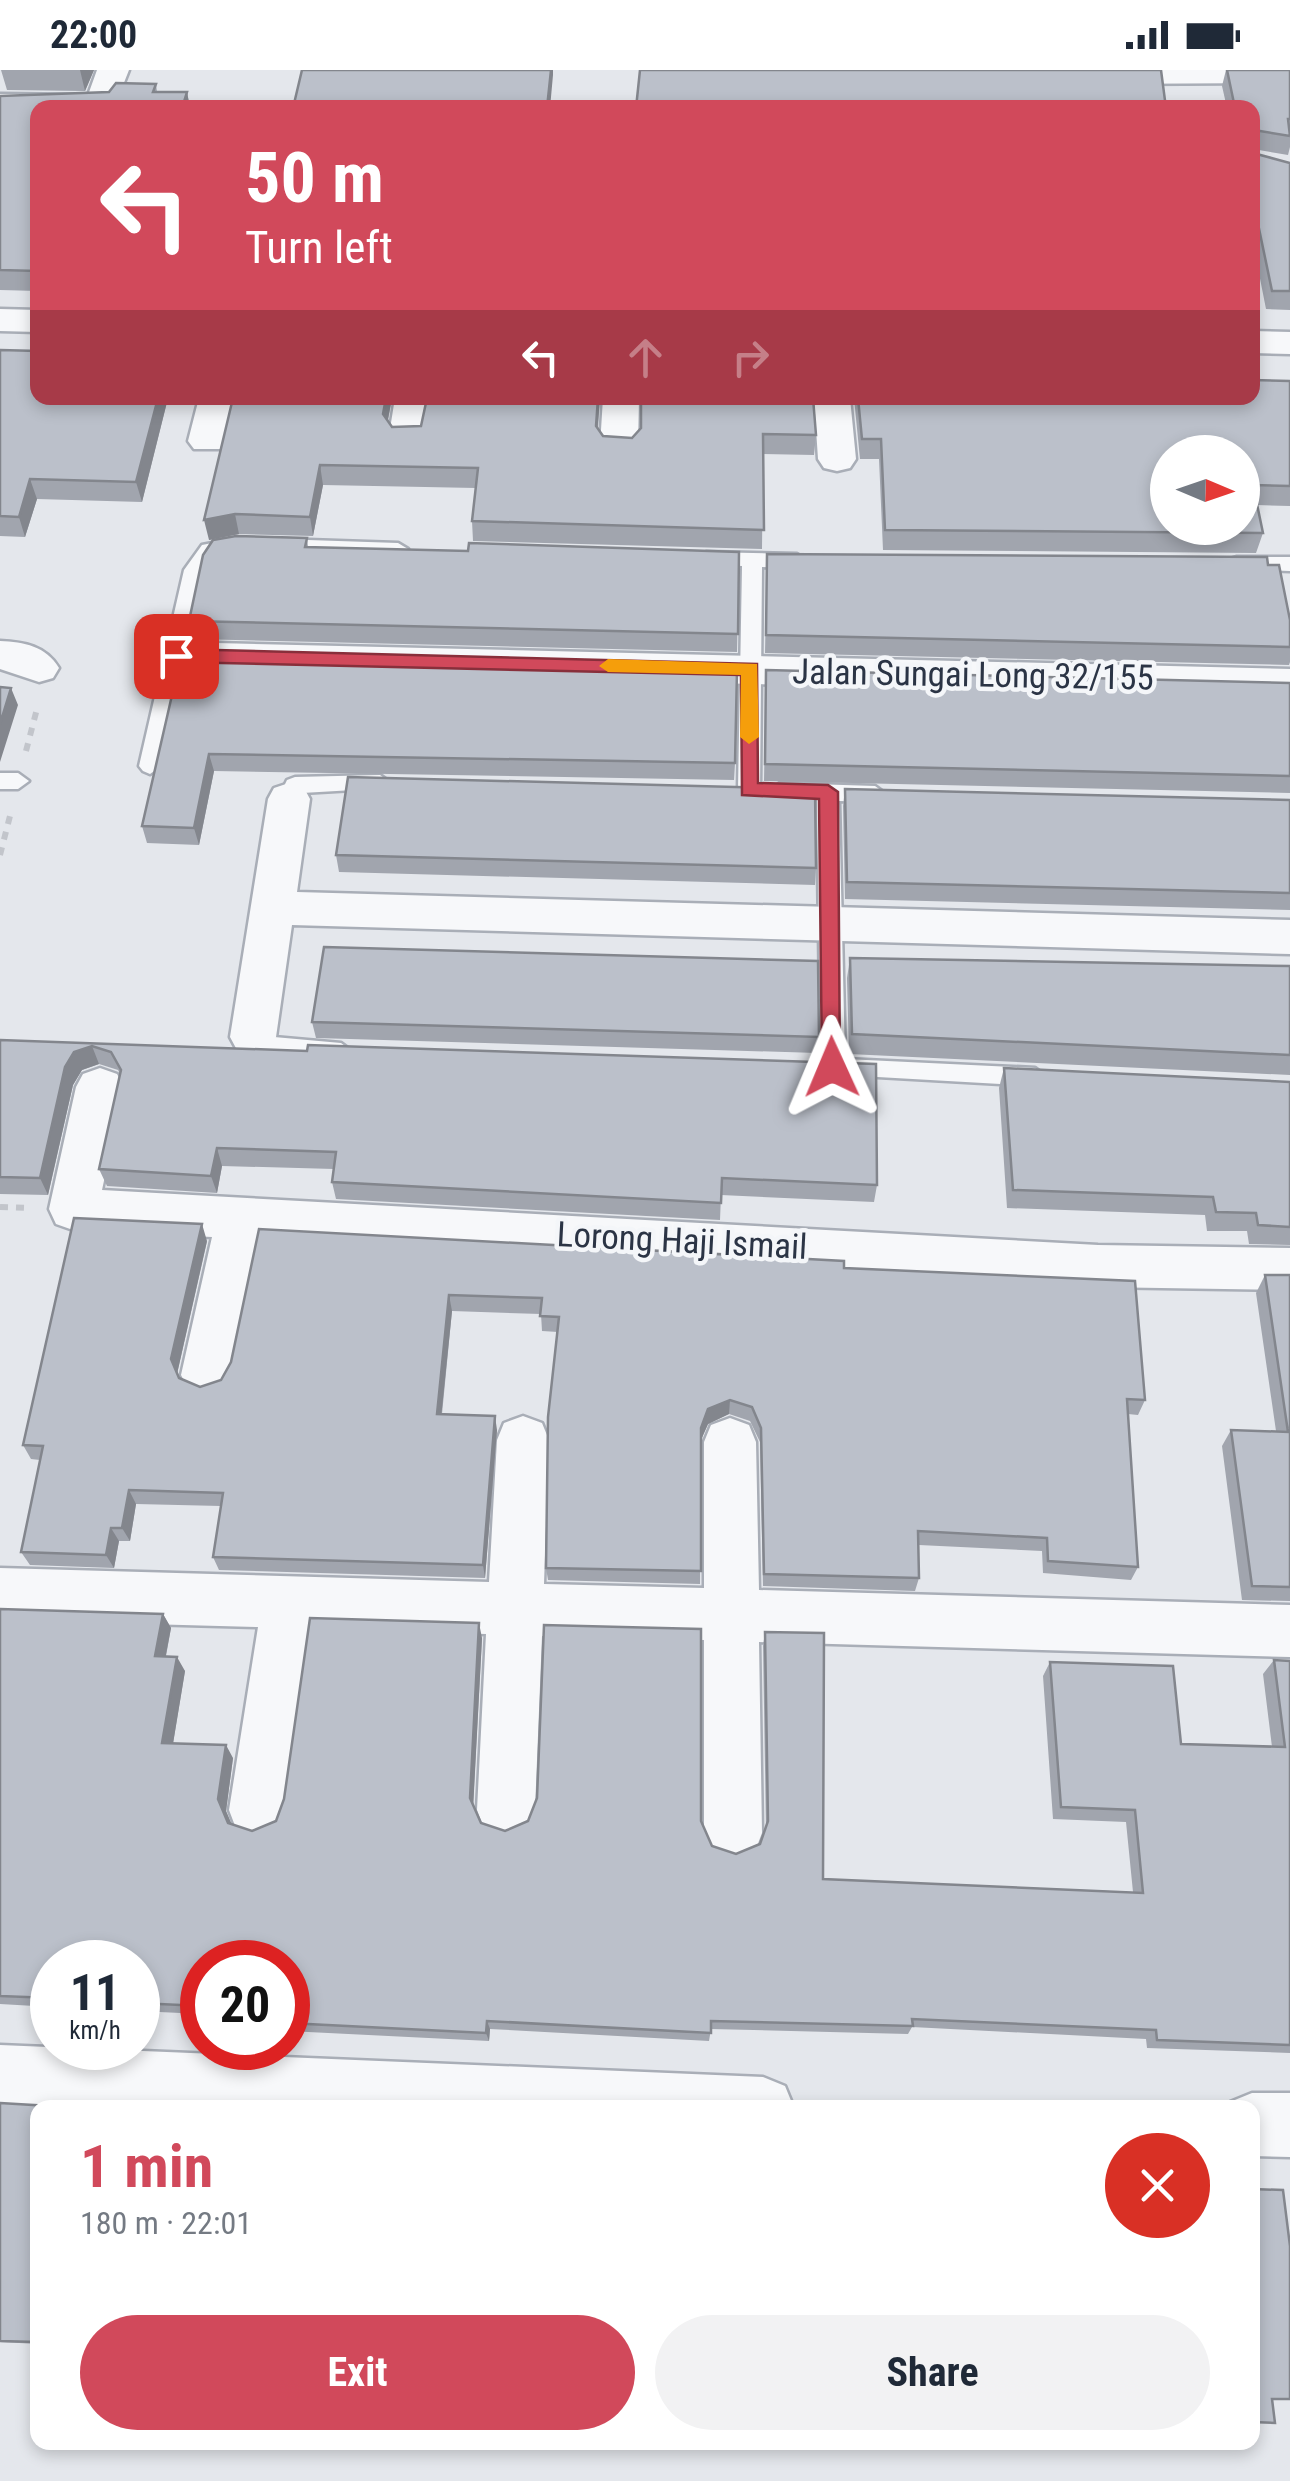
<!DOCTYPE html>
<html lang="en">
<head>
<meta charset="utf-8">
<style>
  :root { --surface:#fff; --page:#f2f2f3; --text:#1f2937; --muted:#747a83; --accent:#d1495b }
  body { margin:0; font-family:"Roboto Condensed",sans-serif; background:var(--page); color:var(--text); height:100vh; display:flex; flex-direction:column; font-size:38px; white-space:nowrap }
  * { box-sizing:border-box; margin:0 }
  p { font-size:32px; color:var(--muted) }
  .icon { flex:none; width:55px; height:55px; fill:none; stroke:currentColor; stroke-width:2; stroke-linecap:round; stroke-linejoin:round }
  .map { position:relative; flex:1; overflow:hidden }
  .side { position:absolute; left:30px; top:2030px; width:1230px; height:350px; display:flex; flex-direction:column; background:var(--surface); border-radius:20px; box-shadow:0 5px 15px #0003 }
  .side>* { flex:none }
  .banner { position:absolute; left:30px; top:30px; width:1230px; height:305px; border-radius:20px; box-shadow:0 5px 15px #0003; background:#d1495b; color:#fff; overflow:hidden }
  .needle { width:65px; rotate:92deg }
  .buttons { position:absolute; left:1150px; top:365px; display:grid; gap:20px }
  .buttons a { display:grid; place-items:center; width:110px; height:110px; border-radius:50%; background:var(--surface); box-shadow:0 5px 15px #0003; font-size:50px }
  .speed { position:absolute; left:30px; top:1870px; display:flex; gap:20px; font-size:50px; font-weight:700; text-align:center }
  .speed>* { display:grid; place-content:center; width:130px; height:130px; border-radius:50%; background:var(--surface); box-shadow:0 5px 15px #0003; line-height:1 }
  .speed small { font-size:25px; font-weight:400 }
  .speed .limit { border:15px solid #d22; background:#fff; color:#111 }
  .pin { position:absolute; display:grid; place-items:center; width:85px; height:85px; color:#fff; margin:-42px; border-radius:20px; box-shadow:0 5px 15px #0006 }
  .me { position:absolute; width:110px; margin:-55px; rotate:359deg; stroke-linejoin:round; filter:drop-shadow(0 0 8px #0008) }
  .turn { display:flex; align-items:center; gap:35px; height:210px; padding:0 50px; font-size:45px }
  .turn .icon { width:130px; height:130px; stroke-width:2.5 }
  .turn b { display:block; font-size:70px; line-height:85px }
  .lanes { display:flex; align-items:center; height:95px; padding:0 50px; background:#0003; justify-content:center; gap:50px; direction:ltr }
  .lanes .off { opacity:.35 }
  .round { display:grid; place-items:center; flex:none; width:105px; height:105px; border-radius:52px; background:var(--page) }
  .head { display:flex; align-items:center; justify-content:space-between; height:170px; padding:0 50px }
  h1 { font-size:60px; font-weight:700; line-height:75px; color:var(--accent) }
  .button { display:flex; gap:20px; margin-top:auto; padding:20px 50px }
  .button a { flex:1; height:115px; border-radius:60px; background:var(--accent); color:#fff; font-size:40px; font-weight:700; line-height:115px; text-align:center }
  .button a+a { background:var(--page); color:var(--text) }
  .status { display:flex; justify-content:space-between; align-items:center; height:70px; padding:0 50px; background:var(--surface); direction:ltr }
  .status svg { height:28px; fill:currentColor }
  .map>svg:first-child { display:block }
</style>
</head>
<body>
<div class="status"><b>22:00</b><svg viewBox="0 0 49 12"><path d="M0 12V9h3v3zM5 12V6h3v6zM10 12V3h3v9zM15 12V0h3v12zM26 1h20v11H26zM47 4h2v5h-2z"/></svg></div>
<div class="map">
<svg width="1290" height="2411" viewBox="0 0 1290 2411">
  <rect width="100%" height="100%" fill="#e4e7ec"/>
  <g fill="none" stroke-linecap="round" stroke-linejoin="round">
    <g stroke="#a9aeb7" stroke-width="5">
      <path id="lane" d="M 233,469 L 240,470 L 240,480 L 215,485 L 204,501 L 161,696 L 150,704 L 143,701 L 139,696 L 184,500 L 202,475 Z
        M 278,469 L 398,473 L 408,479 L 398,485 L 271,480 L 271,470 Z
        M 707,482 L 797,484 L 807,491 L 797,498 L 762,497 L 760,720 L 749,728 L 738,720 L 742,496 L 700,494 L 700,484 Z
        M 1237,487 L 1290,487 L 1290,501 L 1230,499 L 1230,489 Z
        M 0,703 L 18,703 L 29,711 L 18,719 L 0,719 Z
        M 380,705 L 391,713 L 388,718 L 302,723 L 297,735 L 289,737 L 278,729 L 287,710 L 295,707 Z
        M 780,713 L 875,716 L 886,724 L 875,732 L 839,731 L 845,989 L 1035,998 L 1047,1007 L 1043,1014 L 1035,1016 L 825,1004 L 821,997 L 817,730 L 772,726 L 769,721 Z
        M 253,958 L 274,967 L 341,973 L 353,982 L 341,991 C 313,989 258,994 241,967 Z"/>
    </g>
    <g stroke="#a9aeb7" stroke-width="5">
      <path id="street" d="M 97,0 L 129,0 L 114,38 L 38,38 L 38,44 L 0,44 L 0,24 L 88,25 Z
        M 1083,0 L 1290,0 L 1290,13 L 1095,14 L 1084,12 L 1079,5 Z
        M 0,239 L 38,240 L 38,262 L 0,261 Z
        M 1252,261 L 1290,262 L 1290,284 L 1252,283 Z
        M 199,328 L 235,328 L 220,379 L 194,379 L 188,371 Z
        M 395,328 L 431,328 L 421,373 L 395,373 L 389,365 Z
        M 603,328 L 639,328 L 638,376 L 632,384 L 606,384 L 600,376 Z
        M 814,328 L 850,328 L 856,389 L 850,398 L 837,401 L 824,398 L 818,389 Z
        M 0,571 C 24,572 46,576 59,598 L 53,608 L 39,612 L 0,599 Z
        M 175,572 L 1290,599 L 1290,627 L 175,600 L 161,596 L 155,586 L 161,576 Z
        M 289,713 L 304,718 L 310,729 L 297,822 L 1290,850 L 1290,884 L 292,855 L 276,967 L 269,980 L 253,985 L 237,980 L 230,967 L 268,729 L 274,718 Z
        M 100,998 L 117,1004 L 124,1017 L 102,1120 L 1098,1175 L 1290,1178 L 1290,1220 L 1098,1217 L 261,1170 L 233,1305 L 225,1321 L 207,1328 L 189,1321 L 181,1305 L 212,1167 L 73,1160 L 56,1154 L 49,1139 L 76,1017 L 83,1004 Z
        M 523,1346 L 542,1353 L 549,1370 L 544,1514 L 704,1518 L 704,1372 L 711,1355 L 730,1348 L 749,1355 L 756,1372 L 759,1520 L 1290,1535 L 1290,1587 L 759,1572 L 762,1763 L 754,1784 L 733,1792 L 712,1784 L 704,1763 L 704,1570 L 542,1566 L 535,1740 L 527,1761 L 506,1769 L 485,1761 L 477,1740 L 486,1564 L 313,1559 L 287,1740 L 279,1761 L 258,1769 L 237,1761 L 229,1740 L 258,1557 L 0,1550 L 0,1498 L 489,1512 L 497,1370 L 504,1353 Z
        M 0,1975 L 763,2007 L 785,2016 L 794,2038 L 0,2037 Z
        M 1252,2023 L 1290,2023 L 1290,2087 L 1252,2086 L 1252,2038 L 1227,2038 L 1230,2032 Z"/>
    </g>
    <path stroke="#c2c5cb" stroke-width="6" stroke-dasharray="8 8" stroke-linecap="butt" d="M 26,681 L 38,635
      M 0,785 L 11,742
      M 0,1137 L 29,1138"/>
    <use href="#lane" fill="#f7f8fa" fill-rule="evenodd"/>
    <use href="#street" fill="#f7f8fa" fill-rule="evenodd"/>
  </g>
  <path fill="#a1a5ae" d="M 1,0 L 94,0 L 85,21 L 7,20 Z
    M 1226,0 L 1290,0 L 1290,77 L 1288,85 L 1253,79 L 1253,83 L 1290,93 L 1290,240 L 1266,239 L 1252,168 L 1252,38 L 1227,38 L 1222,16 Z
    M 156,14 L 157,22 L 187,22 L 190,38 L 38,38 L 38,221 L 0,220 L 0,26 L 109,22 Z
    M 0,280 L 38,328 L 168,328 L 142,432 L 37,429 L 25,467 L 0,466 Z
    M 1290,311 L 1290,436 L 1257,435 L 1263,463 L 1256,483 L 883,480 L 879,389 L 860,389 L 854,328 L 852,328 L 1252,328 Z
    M 233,328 L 392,328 L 388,351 L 392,357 L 421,356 L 427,328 L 600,328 L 598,359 L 603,366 L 632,368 L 641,358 L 816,365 L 814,385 L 763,384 L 762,479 L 473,471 L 472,451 L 476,418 L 323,415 L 313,466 L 239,464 L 209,470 Z
    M 307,468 L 308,477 L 468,481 L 739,482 L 737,582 L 193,569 L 189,551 Z
    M 767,484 L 1290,577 L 1290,592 L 1289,595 L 765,583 Z
    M 181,586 L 735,693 L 734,710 L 214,701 L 199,775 L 147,773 L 142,756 Z
    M 766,600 L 1290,613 L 1290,723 L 764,711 Z
    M 845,719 L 1290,730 L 1290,840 L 845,829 L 843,736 Z
    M 336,785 L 816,798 L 815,815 L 339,802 Z
    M 850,888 L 1290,896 L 1290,1005 L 849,984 L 847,908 Z
    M 312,952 L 819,967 L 817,983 L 316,968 Z
    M 0,970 L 307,981 L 877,1115 L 874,1132 L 721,1125 L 720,1150 L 336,1129 L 332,1112 L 334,1099 L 222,1096 L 217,1123 L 107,1116 L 99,1099 L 120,1004 L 118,1000 L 99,994 L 82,1000 L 73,1015 L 48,1125 L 0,1124 Z
    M 1004,998 L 1290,1012 L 1290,1175 L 1249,1174 L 1247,1161 L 1207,1161 L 1205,1145 L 1007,1138 L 999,1018 Z
    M 259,1159 L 844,1198 L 1145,1330 L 1138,1345 L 1128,1344 L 1138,1497 L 1131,1510 L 1043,1503 L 1042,1481 L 919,1475 L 919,1508 L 915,1521 L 763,1516 L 760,1372 L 750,1351 L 729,1344 L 708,1354 L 701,1370 L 700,1514 L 548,1510 L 546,1498 L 558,1262 L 542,1261 L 541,1244 L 452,1241 L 442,1344 L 497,1360 L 485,1508 L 219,1500 L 213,1487 L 221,1436 L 136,1434 L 130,1471 L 119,1471 L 114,1498 L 30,1495 L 21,1482 L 40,1390 L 31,1389 L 23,1375 L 207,1171 L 177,1304 L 179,1308 L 200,1317 L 221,1310 L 231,1292 Z
    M 1265,1205 L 1290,1205 L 1290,1531 L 1242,1530 L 1222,1376 L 1231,1360 L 1276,1361 L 1256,1223 Z
    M 0,1539 L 163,1544 L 171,1558 L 166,1586 L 185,1601 L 173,1673 L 233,1688 L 226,1741 L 231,1754 L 252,1761 L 276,1751 L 482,1568 L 473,1736 L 481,1753 L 505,1761 L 701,1751 L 712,1776 L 736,1784 L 760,1774 L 766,1758 L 763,1576 L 765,1562 L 823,1809 L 1133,1822 L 1126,1752 L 1053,1749 L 1043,1606 L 1050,1592 L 1181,1674 L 1272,1677 L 1263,1604 L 1274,1590 L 1290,1591 L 1290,1983 L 1147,1978 L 1146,1969 L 912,1957 L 908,1964 L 711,1959 L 709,1971 L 490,1959 L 489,1971 L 288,1961 L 288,1892 L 202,1892 L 202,1944 L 138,1941 L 138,1892 L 52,1892 L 52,1937 L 0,1934 Z
    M 0,2033 L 38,2038 L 38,2274 L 0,2272 Z"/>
  <path fill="#83868d" d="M 80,0 L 94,0 L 85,21 Z
    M 551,0 L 553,0 L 553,5 L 550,38 L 547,38 Z
    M 187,22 L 190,38 L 182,38 Z
    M 158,328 L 168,328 L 142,432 L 136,412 Z
    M 386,328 L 392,328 L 385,364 L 383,344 Z
    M 598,328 L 600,328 L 596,376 L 596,356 Z
    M 320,395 L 323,415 L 313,466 L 310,447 Z
    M 30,409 L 37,429 L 25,467 L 19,447 Z
    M 235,444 L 239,464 L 209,470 L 204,450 Z
    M 11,618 L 18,635 L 0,692 L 0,654 Z
    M 209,684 L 214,701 L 199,775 L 194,758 Z
    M 92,976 L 99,994 L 82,1000 L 73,1015 L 48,1125 L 40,1108 L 65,997 L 74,982 Z
    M 217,1078 L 222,1096 L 217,1123 L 211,1106 Z
    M 202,1154 L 207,1171 L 177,1304 L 171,1289 Z
    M 449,1225 L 452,1241 L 440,1358 L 437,1344 Z
    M 730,1330 L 729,1344 L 708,1354 L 700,1372 L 701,1358 L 708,1339 Z
    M 495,1346 L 497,1360 L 485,1508 L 483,1495 Z
    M 129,1420 L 136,1434 L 130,1471 L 122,1458 Z
    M 111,1458 L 119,1471 L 114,1498 L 106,1485 Z
    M 163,1544 L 171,1558 L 163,1600 L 155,1586 Z
    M 479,1553 L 482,1568 L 473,1740 L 470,1728 Z
    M 177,1587 L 185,1601 L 171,1686 L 162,1673 Z
    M 226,1675 L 233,1688 L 226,1741 L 236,1764 L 228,1753 L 218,1729 Z
    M 487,1951 L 490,1959 L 489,1971 L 486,1963 Z"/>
  <path fill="#bbc0ca" stroke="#83868d" stroke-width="2.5" fill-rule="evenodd" d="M 302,0 L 551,0 L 547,38 L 293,38 Z
    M 640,0 L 1161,0 L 1166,38 L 636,38 Z
    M 1227,0 L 1290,0 L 1290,49 L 1288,49 L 1290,66 L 1254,60 L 1253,83 L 1290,93 L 1290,221 L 1272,221 L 1252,125 L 1252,38 L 1235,38 Z
    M 116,13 L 156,14 L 153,22 L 187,22 L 182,38 L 38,38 L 38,201 L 0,200 L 0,26 L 109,22 Z
    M 0,280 L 38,281 L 38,328 L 158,328 L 136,412 L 30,409 L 19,447 L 0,446 Z
    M 1252,310 L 1290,311 L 1290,416 L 1253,415 L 1263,463 L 885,460 L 881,369 L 862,369 L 858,328 L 1252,328 ZM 1168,382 L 1242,382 L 1242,458 L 1168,458 Z
    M 233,328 L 386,328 L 383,344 L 392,357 L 421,356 L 427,328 L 598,328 L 596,356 L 603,366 L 632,368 L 641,358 L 641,328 L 813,328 L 816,365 L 763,364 L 764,460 L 472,451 L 478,398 L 320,395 L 310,447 L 235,444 L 204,450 Z
    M 236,466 L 307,468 L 305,477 L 468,481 L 469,473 L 739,482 L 738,564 L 189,551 L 203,485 L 213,470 Z
    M 767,484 L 1267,487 L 1268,495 L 1279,495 L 1290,550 L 1290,577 L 766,565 Z
    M 181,586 L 737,600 L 735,693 L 209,684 L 194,758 L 142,756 Z
    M 766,600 L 1290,613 L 1290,706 L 765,694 Z
    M 0,617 L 11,618 L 0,654 Z
    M 348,707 L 815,719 L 816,798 L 336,785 Z
    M 845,719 L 1290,730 L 1290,823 L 847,812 Z
    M 324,877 L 818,891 L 819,967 L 312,952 Z
    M 850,888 L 1290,896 L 1290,985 L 852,964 Z
    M 0,970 L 307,981 L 308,975 L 876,994 L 877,1115 L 722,1108 L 721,1133 L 332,1112 L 336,1082 L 217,1078 L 211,1106 L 99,1099 L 121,1000 L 111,982 L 92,976 L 74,982 L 65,997 L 40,1108 L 0,1107 Z
    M 1004,998 L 1290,1012 L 1290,1157 L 1258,1155 L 1256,1143 L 1216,1142 L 1213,1127 L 1013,1120 Z
    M 74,1148 L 202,1154 L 171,1289 L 179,1308 L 200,1317 L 221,1310 L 231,1292 L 259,1159 L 844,1191 L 844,1198 L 1135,1211 L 1145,1330 L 1127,1329 L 1138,1497 L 1048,1491 L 1047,1468 L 918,1461 L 919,1508 L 764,1504 L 761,1358 L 752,1337 L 730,1330 L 708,1339 L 701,1358 L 701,1501 L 546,1498 L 548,1347 L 559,1247 L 540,1246 L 542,1228 L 449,1225 L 437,1344 L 495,1346 L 483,1495 L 213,1487 L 223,1423 L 129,1420 L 122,1458 L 111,1458 L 106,1485 L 21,1482 L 43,1376 L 23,1375 Z
    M 1265,1205 L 1290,1205 L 1290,1517 L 1252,1516 L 1231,1360 L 1288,1362 Z
    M 0,1539 L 163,1544 L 155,1586 L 177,1587 L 162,1673 L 226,1675 L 218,1729 L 228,1753 L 252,1761 L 276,1751 L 284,1729 L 310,1548 L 479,1553 L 470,1728 L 481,1753 L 505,1761 L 528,1751 L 537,1728 L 544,1555 L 701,1559 L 701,1751 L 712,1776 L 736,1784 L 760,1774 L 768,1751 L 765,1562 L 824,1563 L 823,1809 L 1143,1823 L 1135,1740 L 1061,1737 L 1050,1592 L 1173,1596 L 1181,1674 L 1285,1677 L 1274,1590 L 1290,1591 L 1290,1975 L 1157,1970 L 1156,1960 L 912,1949 L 913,1956 L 711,1951 L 711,1963 L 487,1951 L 486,1963 L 288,1953 L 288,1892 L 202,1892 L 202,1936 L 138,1933 L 138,1892 L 52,1892 L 52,1928 L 0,1926 Z
    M 0,2033 L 49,2036 L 48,2038 L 38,2038 L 38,2272 L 0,2271 Z
    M 1252,2119 L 1283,2120 L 1290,2176 L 1290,2329 L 1272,2329 L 1275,2353 L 1252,2352 Z"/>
  <path fill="#d1495b" stroke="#882f3b" stroke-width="2.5" d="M 176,579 L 757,594 L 758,713 L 828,715 L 838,722 L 840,1003 L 825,1003 L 822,997 L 819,729 L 742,725 L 741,605 L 176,592 L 166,586 Z"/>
  <path fill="#f59e0b" d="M 608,589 L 757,594 L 759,667 L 749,674 L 740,667 L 741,605 L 608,602 L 599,596 Z"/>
  <g text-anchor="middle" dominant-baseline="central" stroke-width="9" stroke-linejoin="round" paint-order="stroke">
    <g font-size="35" fill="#2b3445" stroke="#f4f6f9">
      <text transform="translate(973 605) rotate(1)">Jalan Sungai Long 32/155</text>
      <text transform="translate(682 1171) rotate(3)">Lorong Haji Ismail</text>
    </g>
  </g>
</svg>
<div class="buttons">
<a><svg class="needle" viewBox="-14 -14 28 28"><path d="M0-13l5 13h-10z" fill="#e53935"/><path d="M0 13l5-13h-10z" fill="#747a83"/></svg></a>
</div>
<div class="speed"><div>11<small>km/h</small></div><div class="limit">20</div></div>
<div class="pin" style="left:176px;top:586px;background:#d93025"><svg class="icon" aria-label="arrive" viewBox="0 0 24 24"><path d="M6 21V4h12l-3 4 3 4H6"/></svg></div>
<svg class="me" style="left:832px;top:997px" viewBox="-20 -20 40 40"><path d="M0-17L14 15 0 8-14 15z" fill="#d1495b" stroke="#fff" stroke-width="4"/></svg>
<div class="banner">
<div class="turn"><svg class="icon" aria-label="left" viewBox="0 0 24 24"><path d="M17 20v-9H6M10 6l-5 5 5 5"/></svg><div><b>50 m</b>Turn left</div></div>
<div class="lanes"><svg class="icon" aria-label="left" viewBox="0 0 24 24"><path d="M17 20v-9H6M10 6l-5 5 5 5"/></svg><svg class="icon off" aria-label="ahead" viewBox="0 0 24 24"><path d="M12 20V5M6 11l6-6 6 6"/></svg><svg class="icon off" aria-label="right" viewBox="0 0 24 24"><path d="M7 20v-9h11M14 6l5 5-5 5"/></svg></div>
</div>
<section class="side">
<div class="head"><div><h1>1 min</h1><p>180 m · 22:01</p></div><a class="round" style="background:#d93025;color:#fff"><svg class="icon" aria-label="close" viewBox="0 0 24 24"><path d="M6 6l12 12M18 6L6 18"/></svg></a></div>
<div class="button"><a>Exit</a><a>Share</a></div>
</section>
</div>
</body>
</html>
